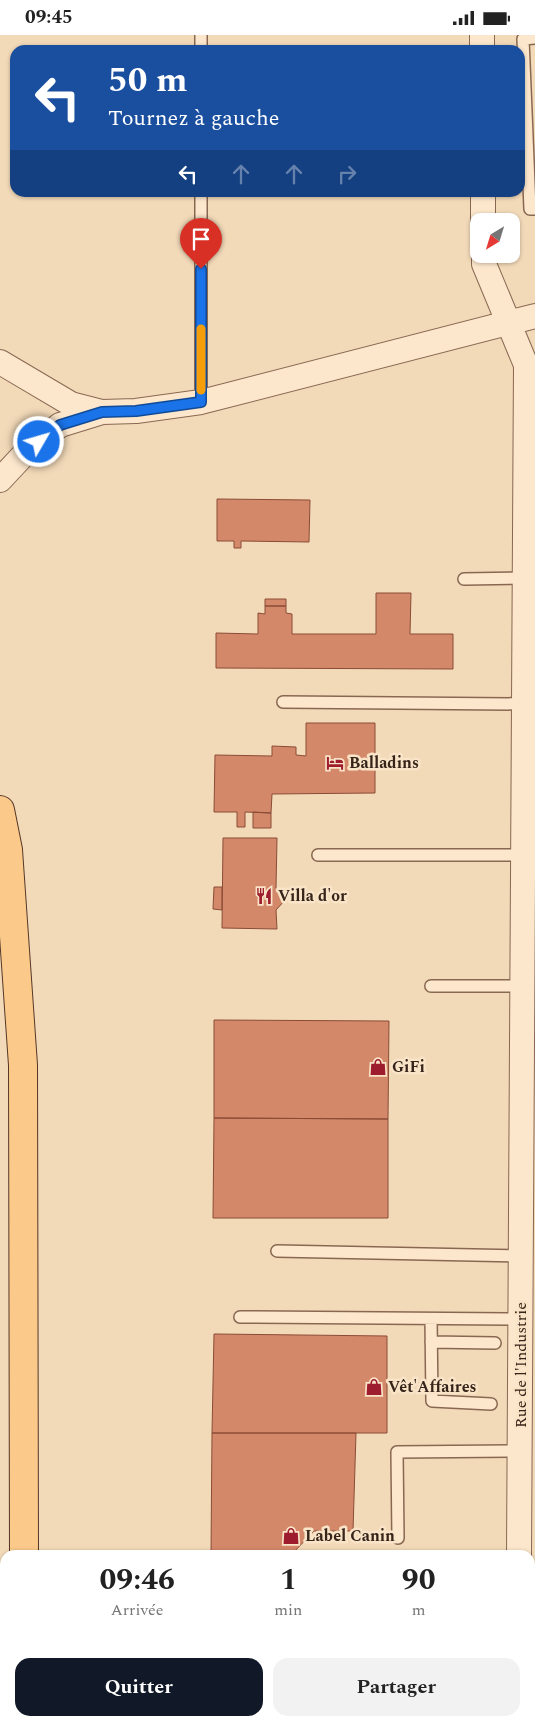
<!DOCTYPE html>
<html lang="fr">
<head>
<meta charset="utf-8">
<style>
  :root { --surface:#fff; --page:#f2f2f2; --text:#222; --muted:#767676; --accent:#111827 }
  body { margin:0; font-family:Spectral,serif; background:var(--page); color:var(--text); height:100vh; display:flex; flex-direction:column; font-size:19px; white-space:nowrap }
  * { box-sizing:border-box; margin:0 }
  p { font-size:16px; color:var(--muted) }
  .icon { flex:none; width:28px; height:28px; fill:none; stroke:currentColor; stroke-width:2; stroke-linecap:round; stroke-linejoin:round }
  .map { position:relative; flex:1; overflow:hidden }
  .side { position:absolute; left:0px; top:1515px; width:535px; height:176px; display:flex; flex-direction:column; background:var(--surface); border-radius:15px 15px 0 0; box-shadow:0 1px 4px #0004 }
  .side>* { flex:none }
  .guide { position:absolute; left:10px; top:10px; width:515px; height:152px; border-radius:15px; box-shadow:0 1px 4px #0004; background:#1a4fa0; color:#fff; overflow:hidden }
  .needle { width:32px; rotate:218deg }
  .tools { position:absolute; left:470px; top:178px; display:grid; gap:10px }
  .tools a { display:grid; place-items:center; width:50px; height:50px; border-radius:10px; background:var(--surface); box-shadow:0 1px 4px #0004; font-size:25px }
  .pin { position:absolute; display:grid; place-items:center; width:42px; height:42px; color:#fff; margin:-51px -21px; border-radius:50% 50% 50% 0; rotate:-45deg; box-shadow:0 0 5px #0007 }
  .pin .icon { rotate:45deg }
  .me { position:absolute; width:55px; margin:-28px; rotate:52deg; stroke-linejoin:round; filter:drop-shadow(0 0 4px #0008) }
  .turn { display:flex; align-items:center; gap:18px; height:105px; padding:0 15px; font-size:22px }
  .turn .icon { width:65px; height:65px; stroke-width:2.5 }
  .turn b { display:block; font-size:35px; line-height:42px }
  .lanes { display:flex; align-items:center; height:48px; padding:0 15px; background:#0003; justify-content:center; gap:25px; direction:ltr }
  .lanes .off { opacity:.35 }
  .eta { display:flex; justify-content:space-evenly; align-items:center; height:85px; text-align:center }
  .eta b { font-size:30px; font-weight:700; line-height:35px }
  .button { display:flex; gap:10px; margin-top:auto; padding:10px 15px }
  .button a { flex:1; height:58px; border-radius:15px; background:var(--accent); color:#fff; font-size:20px; font-weight:700; line-height:58px; text-align:center }
  .button a+a { background:var(--page); color:var(--text) }
  .status { display:flex; justify-content:space-between; align-items:center; height:35px; padding:0 25px; background:var(--surface); direction:ltr }
  .status svg { height:14px; fill:currentColor }
  .map>svg:first-child { display:block }
</style>
</head>
<body>
<div class="status"><b>09:45</b><svg viewBox="0 0 49 12"><path d="M0 12V9h3v3zM5 12V6h3v6zM10 12V3h3v9zM15 12V0h3v12zM26 1h20v11H26zM47 4h2v5h-2z"/></svg></div>
<div class="map">
<svg width="535" height="1691" viewBox="0 0 535 1691">
  <rect width="100%" height="100%" fill="#f2d9b8"/>
  <path fill="#d0cf8c" d="M 530,1584 L 535,1587 L 535,1646 L 530,1649 Z"/>
  <path fill="#d4886a" stroke="#8a4c36" d="M 217,464 L 310,465 L 309,507 L 241,506 L 241,513 L 234,513 L 234,506 L 217,506 Z
    M 376,558 L 411,558 L 410,599 L 453,599 L 453,634 L 216,633 L 216,598 L 258,599 L 258,578 L 265,579 L 265,571 L 286,571 L 286,578 L 292,579 L 292,599 L 376,599 Z
    M 265,564 L 286,564 L 286,571 L 265,571 Z
    M 306,688 L 375,688 L 375,758 L 272,759 L 271,778 L 245,777 L 245,792 L 237,792 L 237,777 L 214,777 L 215,720 L 272,721 L 272,711 L 296,712 L 296,720 L 306,721 Z
    M 253,777 L 271,778 L 271,793 L 253,793 Z
    M 223,803 L 277,803 L 276,853 L 287,863 L 276,875 L 277,894 L 222,893 Z
    M 214,852 L 222,852 L 222,875 L 213,874 Z
    M 214,985 L 389,986 L 388,1084 L 214,1083 Z
    M 214,1083 L 388,1084 L 388,1183 L 213,1183 Z
    M 214,1299 L 387,1301 L 387,1398 L 212,1398 Z
    M 212,1398 L 356,1398 L 353,1496 L 314,1496 L 291,1520 L 211,1520 Z
    M 211,1686 L 286,1686 L 286,1691 L 211,1691 Z"/>
  <g fill="none" stroke-linecap="round" stroke-linejoin="round">
    <g stroke="#896852" stroke-width="14">
      <path id="service" d="M 535,3 L 523,4 L 530,174 L 535,174
        M 201,15 L 201,0
        M 201,367 L 201,158
        M 464,544 L 525,543
        M 283,667 L 525,669
        M 318,820 L 524,820
        M 431,951 L 523,951
        M 277,1216 L 522,1221
        M 240,1282 L 521,1284
        M 431,1284 L 432,1366 L 491,1369
        M 431,1307 L 495,1308
        M 398,1503 L 397,1417 L 520,1416"/>
    </g>
    <g stroke="#896852" stroke-width="26">
      <path id="minor" d="M 482,0 L 482,15
        M 483,158 L 483,186
        M 484,219 L 484,229 L 526,330 L 519,1520
        M 0,327 L 71,369 L 102,377 L 60,390 L 28,415 L 0,445
        M 102,377 L 136,376 L 201,367 L 535,281
        M 519,1686 L 519,1691"/>
    </g>
    <g stroke="#896852" stroke-width="30">
      <path id="tertiary" d="M 530,1570 L 535,1572
        M 0,1601 L 5,1601
        M 530,1663 L 535,1661"/>
    </g>
    <g stroke="#553727" stroke-width="30">
      <path id="primary" d="M 0,775 L 8,815 L 23,1030 L 24,1520
        M 28,1691 L 28,1686"/>
    </g>
    <use href="#service" stroke="#fce7cc" stroke-width="11"/>
    <use href="#minor" stroke="#fce7cc" stroke-width="24"/>
    <use href="#tertiary" stroke="#fce7cc" stroke-width="28"/>
    <use href="#primary" stroke="#fbc98a" stroke-width="28"/>
  </g>
  <g fill="none" stroke-linecap="round" stroke-linejoin="round">
    <g stroke="#114b97" stroke-width="12">
      <path id="route" d="M 39,407 L 60,390 L 102,377 L 136,376 L 201,367 L 201,234"/>
    </g>
    <use href="#route" stroke="#1a73e8" stroke-width="9"/>
    <path stroke="#f59e0b" stroke-width="9" d="M 201,355 L 201,294"/>
  </g>
  <defs>
    <g id="hotel-bare" transform="scale(1.35)"><path d="M-6-4.5h1.5V1H6V5H4.5V3h-9V5H-6ZM-4 0a1.8 1.8 0 1 1 3.6 0ZM.5 0V-2.5h3Q6-2.5 6 0Z" fill="#9d1c2e" stroke="#f9e4c8" stroke-width="2.5" paint-order="stroke"/></g>
    <g id="restaurant-bare" transform="scale(1.35)"><path d="M-5-6h1v4h1v-4h1v4h1v-4h1v5L-1.5 .5V6h-2V.5L-5-1ZM5-6V6H3V1.5H1.5Q1.5-4 5-6Z" fill="#9d1c2e" stroke="#f9e4c8" stroke-width="2.5" paint-order="stroke"/></g>
    <g id="shop-bare" transform="scale(1.35)"><path d="M-5-2.5h2.3a2.7 3.5 0 0 1 5.4 0H5L5.5 6h-11ZM-1.5-2.5h3a1.5 2.3 0 0 0-3 0Z" fill="#9d1c2e" stroke="#f9e4c8" stroke-width="2.5" paint-order="stroke"/></g>
  </defs>
  <g fill-rule="evenodd">
    <use href="#hotel-bare" x="335" y="728"/>
    <use href="#restaurant-bare" x="264" y="861"/>
    <use href="#shop-bare" x="378" y="1032"/>
    <use href="#shop-bare" x="374" y="1352"/>
    <use href="#shop-bare" x="291" y="1501"/>
  </g>
  <g text-anchor="middle" dominant-baseline="central" stroke-width="5" stroke-linejoin="round" paint-order="stroke">
    <g font-size="16" font-weight="bold" fill="#362319" stroke="#f9e4c8" text-anchor="start">
      <text x="349" y="728">Balladins</text>
      <text x="278" y="861">Villa d'or</text>
      <text x="392" y="1032">GiFi</text>
      <text x="388" y="1352">Vêt'Affaires</text>
      <text x="305" y="1501">Label Canin</text>
    </g>
    <g font-size="16" fill="#362319" stroke="#f9e4c8">
      <text transform="translate(521 1330) rotate(-90)">Rue de l'Industrie</text>
    </g>
  </g>
</svg>
<div class="tools">
<a><svg class="needle" viewBox="-14 -14 28 28"><path d="M0-13l5 13h-10z" fill="#e53935"/><path d="M0 13l5-13h-10z" fill="#767676"/></svg></a>
</div>
<div class="pin" style="left:201px;top:234px;background:#d93025"><svg class="icon" aria-label="arrive" viewBox="0 0 24 24"><path d="M6 21V4h12l-3 4 3 4H6"/></svg></div>
<svg class="me" style="left:39px;top:407px" viewBox="-20 -20 40 40"><circle r="17" fill="#1a73e8" stroke="#fff" stroke-width="3"/><path d="M0-11L8 9 0 5-8 9z" fill="#fff"/></svg>
<div class="guide">
<div class="turn"><svg class="icon" aria-label="left" viewBox="0 0 24 24"><path d="M17 20v-9H6M10 6l-5 5 5 5"/></svg><div><b>50 m</b>Tournez à gauche</div></div>
<div class="lanes"><svg class="icon" aria-label="left" viewBox="0 0 24 24"><path d="M17 20v-9H6M10 6l-5 5 5 5"/></svg><svg class="icon off" aria-label="ahead" viewBox="0 0 24 24"><path d="M12 20V5M6 11l6-6 6 6"/></svg><svg class="icon off" aria-label="ahead" viewBox="0 0 24 24"><path d="M12 20V5M6 11l6-6 6 6"/></svg><svg class="icon off" aria-label="right" viewBox="0 0 24 24"><path d="M7 20v-9h11M14 6l5 5-5 5"/></svg></div>
</div>
<section class="side">
<div class="eta">
<div><b>09:46</b><p>Arrivée</p></div>
<div><b>1</b><p>min</p></div>
<div><b>90</b><p>m</p></div>
</div>
<div class="button"><a>Quitter</a><a>Partager</a></div>
</section>
</div>
</body>
</html>
